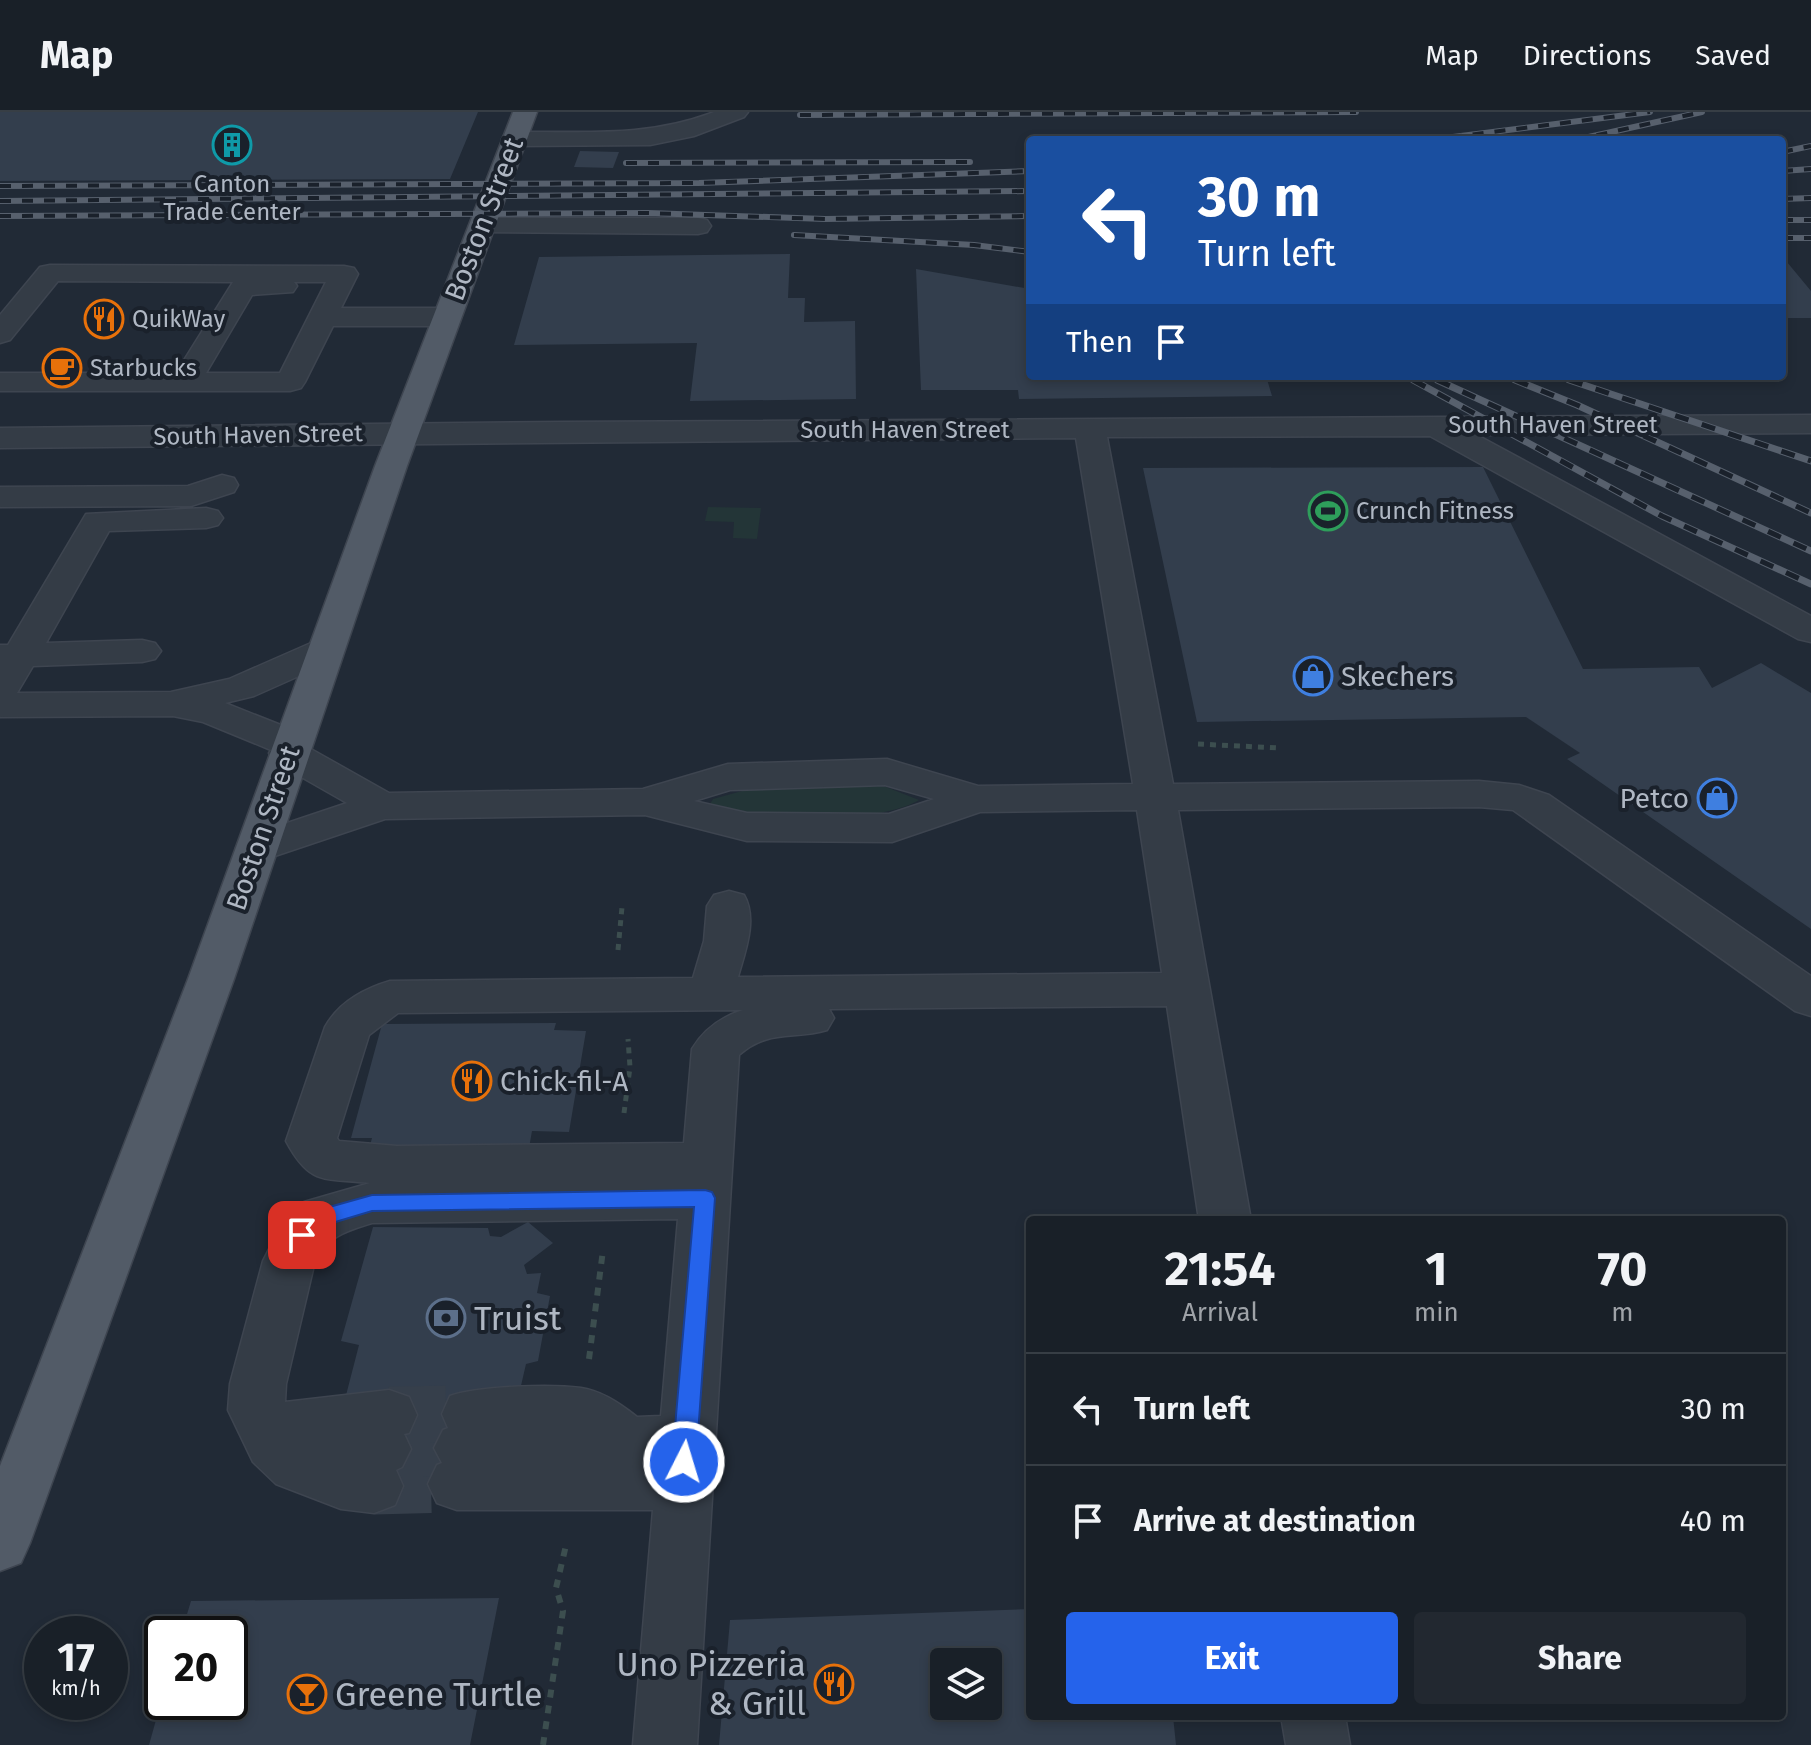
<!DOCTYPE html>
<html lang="en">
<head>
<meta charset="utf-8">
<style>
  :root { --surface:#192028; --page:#222830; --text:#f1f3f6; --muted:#9fa3a8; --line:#373e45; --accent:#2563eb }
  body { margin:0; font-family:"Fira Sans",sans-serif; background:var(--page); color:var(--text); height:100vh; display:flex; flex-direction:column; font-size:30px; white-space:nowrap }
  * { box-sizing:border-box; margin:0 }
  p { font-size:26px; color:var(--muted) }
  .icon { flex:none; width:44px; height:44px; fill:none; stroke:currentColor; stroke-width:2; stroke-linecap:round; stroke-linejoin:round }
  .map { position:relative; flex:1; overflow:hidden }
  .sheet { position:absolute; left:1026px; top:1104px; width:760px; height:504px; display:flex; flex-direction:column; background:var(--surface); border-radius:8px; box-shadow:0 4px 12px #0003,0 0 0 2px var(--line) }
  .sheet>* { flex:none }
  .guide { position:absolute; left:1026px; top:24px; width:760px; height:244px; border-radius:8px; box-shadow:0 4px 12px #0003,0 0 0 2px var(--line); background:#1a4fa0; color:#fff; overflow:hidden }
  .controls { position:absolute; left:930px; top:1536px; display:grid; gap:16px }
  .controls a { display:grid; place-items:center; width:72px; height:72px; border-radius:8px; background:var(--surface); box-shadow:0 4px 12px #0003,0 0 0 2px var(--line); font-size:40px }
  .speed { position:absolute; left:24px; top:1504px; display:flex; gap:16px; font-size:40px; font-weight:700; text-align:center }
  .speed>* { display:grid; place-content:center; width:104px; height:104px; border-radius:50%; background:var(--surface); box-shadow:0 4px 12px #0003,0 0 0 2px var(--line); line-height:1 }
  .speed small { font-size:20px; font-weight:400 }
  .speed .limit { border:4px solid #111; border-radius:12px; background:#fff; color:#111 }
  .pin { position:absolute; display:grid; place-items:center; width:68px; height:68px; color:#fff; margin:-34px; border-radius:16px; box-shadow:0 4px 12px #0006 }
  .me { position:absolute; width:88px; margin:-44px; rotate:5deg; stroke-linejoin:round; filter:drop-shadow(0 0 6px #0008) }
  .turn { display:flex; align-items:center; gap:28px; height:168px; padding:0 40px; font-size:36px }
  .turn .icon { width:104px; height:104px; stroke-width:2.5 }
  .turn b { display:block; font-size:56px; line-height:68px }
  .then { display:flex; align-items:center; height:76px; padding:0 40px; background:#0003; gap:16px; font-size:30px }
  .eta { display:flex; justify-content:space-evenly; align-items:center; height:136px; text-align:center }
  .eta b { font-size:48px; font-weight:700; line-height:56px }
  .primary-button { display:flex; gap:16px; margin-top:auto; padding:16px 40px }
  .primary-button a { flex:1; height:92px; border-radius:8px; background:var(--accent); color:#fff; font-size:32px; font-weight:700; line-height:92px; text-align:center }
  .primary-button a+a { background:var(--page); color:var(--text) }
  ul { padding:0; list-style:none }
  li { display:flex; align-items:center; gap:24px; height:112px; padding:0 40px; border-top:2px solid var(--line) }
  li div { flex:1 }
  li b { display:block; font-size:30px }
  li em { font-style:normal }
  header { display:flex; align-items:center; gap:48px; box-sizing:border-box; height:112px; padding:0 40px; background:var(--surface); border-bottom:2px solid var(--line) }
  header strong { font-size:38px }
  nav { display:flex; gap:44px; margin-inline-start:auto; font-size:28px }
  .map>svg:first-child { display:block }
</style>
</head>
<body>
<header>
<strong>Map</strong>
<nav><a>Map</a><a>Directions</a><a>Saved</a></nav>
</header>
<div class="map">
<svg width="1811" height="1633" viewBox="0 0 1811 1633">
  <rect width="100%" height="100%" fill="#212a36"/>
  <path fill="#233537" d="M 708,395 L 761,396 L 757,427 L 733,426 L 734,410 L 705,409 Z
    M 856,672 L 886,675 L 919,688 C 880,712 751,713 710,692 L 713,687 L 753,676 Z"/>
  <path fill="#333e4d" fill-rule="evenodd" d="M 0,0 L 478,0 L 450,67 L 0,69 Z
    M 580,39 L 619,40 L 613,56 L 574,55 Z
    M 790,142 L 788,186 L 805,186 L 804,210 L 855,209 L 856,287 L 690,289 L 697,231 L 514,233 L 539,145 Z
    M 1782,144 L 1811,179 L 1811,206 L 1782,206 Z
    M 916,157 L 1030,177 L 1030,264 L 1266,264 L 1272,284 L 1019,287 L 1018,278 L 921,278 Z
    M 1483,355 L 1583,557 L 1699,555 L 1712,576 L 1761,551 L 1811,581 L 1811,817 L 1567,647 L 1580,641 L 1526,605 L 1197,610 L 1143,356 Z
    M 556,911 L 554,918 L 586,919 L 569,1020 L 532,1019 L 529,1036 L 369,1037 L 372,1026 L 351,1026 L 382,912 Z
    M 528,1110 L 553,1131 L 524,1153 L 527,1162 L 541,1161 L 537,1181 L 550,1184 L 538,1249 L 526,1252 L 517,1291 L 455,1382 L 371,1383 L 344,1291 L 359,1233 L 341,1229 L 373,1115 L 488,1116 L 490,1124 L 501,1125 Z
    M 499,1486 L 470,1633 L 149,1633 L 161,1590 L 230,1590 L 230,1522 L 181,1522 L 191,1489 Z
    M 1030,1497 L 1030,1604 L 1173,1604 L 1176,1633 L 719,1633 L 730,1508 ZM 944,1550 L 988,1550 L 988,1594 L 944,1594 Z"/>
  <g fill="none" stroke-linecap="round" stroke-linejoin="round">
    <path stroke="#363f4b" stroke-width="57" stroke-dasharray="57 28" stroke-linecap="butt" d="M 389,1303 L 470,1302
      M 382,1337 L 463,1336
      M 374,1374 L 457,1372"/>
    <g stroke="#3e4550" stroke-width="3">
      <path id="minor" d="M 714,0 L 748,0 L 744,5 L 694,24 L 650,33 L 514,34 L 505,32 L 502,27 L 505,22 L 514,20 C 586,19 646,26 714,0 Z
        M 482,106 L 698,106 L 707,108 L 711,114 L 707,120 L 698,122 L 473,120 L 469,114 L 473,108 Z
        M 50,153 L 344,154 L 354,156 L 358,162 L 341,196 L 447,196 L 457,199 L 461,205 L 457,211 L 447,214 L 333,214 L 305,270 L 301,276 L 290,279 L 0,279 L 0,261 L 176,261 L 233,170 L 58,169 L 10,228 L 0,231 L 0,203 L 40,155 ZM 294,170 L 326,170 L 280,261 L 206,261 L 252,183 L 293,180 L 297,174 Z
        M 1811,303 L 1811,321 L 1477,323 L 1811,504 L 1811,530 L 1798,527 L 1430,324 L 1107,325 L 1173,672 L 1479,669 L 1519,673 L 1549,683 L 1811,864 L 1811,904 L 1795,899 L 1513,698 L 1479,695 L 1178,698 L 1251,1108 L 1199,1108 L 1167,894 L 829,897 L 834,906 L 827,918 C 793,928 768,917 739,943 L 697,1633 L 633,1633 L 653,1398 L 457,1398 L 437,1391 L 428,1372 L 437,1353 L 442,1351 L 434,1336 L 443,1318 L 448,1316 L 442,1302 L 450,1284 C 477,1274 552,1272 581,1276 C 602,1279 621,1292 637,1305 L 661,1304 L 678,1107 L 372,1111 C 347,1119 327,1124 315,1149 L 286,1272 L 285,1290 L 389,1278 L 409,1285 L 417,1303 L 409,1321 L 404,1322 L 411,1337 L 402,1355 L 396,1358 L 403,1374 L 395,1393 L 374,1401 L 341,1397 L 276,1372 L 253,1350 L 228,1298 L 230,1272 L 263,1149 L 284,1108 L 304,1090 L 370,1071 C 324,1066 310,1074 286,1029 L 325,915 C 339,890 363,877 390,869 L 693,866 L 704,829 L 707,794 L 714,783 L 729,779 L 744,783 C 758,807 745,840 738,865 L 1162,861 L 1137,698 L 980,700 L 892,730 L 747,729 L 645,703 L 385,707 L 257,750 L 242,746 L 236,736 L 242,726 L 347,691 L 275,650 L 269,641 L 271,638 L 203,610 L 173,604 L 0,605 L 0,533 L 8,533 L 86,402 L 206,396 L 218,399 L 223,406 L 218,413 L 206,416 L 109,419 L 46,531 L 142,528 L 155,531 L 161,539 L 155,547 L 142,550 L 33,554 L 17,581 L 171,580 L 229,567 L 311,531 L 324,528 L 337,531 L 343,539 L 337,547 L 254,584 L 225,591 L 306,623 L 312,632 L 309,636 L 389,681 L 643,677 L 728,652 L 887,647 L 978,674 L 1133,672 L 1076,326 L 0,336 L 0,316 L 564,310 ZM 885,673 L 934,687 L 889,702 L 747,701 L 694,689 L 730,678 ZM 743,898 C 721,905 704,917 692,937 L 684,1031 L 397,1034 L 339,1029 L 337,1026 L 369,923 L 398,901 Z
        M 222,363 L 234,366 L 238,373 L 234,380 L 191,394 L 0,395 L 0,375 L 188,374 Z
        M 1281,1604 L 1345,1604 L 1350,1633 L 1286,1633 Z"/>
    </g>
    <g stroke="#3e4550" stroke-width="3">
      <path id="major" d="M 513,0 L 537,0 L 407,354 L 234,867 L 30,1431 L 21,1451 L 0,1459 L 0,1354 L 188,867 L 375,354 Z"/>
    </g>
    <path stroke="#3c4e4f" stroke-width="5" stroke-dasharray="6 6" stroke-linecap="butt" d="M 1198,632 L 1279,636
      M 618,838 L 622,795
      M 624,1001 L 630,955 L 628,927"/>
    <path stroke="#3c4e4f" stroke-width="6" stroke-dasharray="8 8" stroke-linecap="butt" d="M 589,1247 L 603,1138
      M 543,1633 L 563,1499 L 556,1476 L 567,1429"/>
    <use href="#minor" fill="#343c46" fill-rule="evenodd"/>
    <use href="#major" fill="#525b67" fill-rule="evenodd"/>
    <g stroke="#57606d" stroke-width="6">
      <path id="rail-far1" d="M 800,3 L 1356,0
        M 1429,28 L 1650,0
        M 1575,28 L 1702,0
        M 1782,40 L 1811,34
        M 626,51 L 970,50
        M 1782,59 L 1811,57
        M 0,74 L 699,71 L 1030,59
        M 1782,87 L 1811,86
        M 0,89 L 1030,79
        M 0,104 L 648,101 L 825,107 L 1030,104
        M 1782,108 L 1811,108
        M 794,123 L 974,133 L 1030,140
        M 1782,126 L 1811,126
        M 1406,264 L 1417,270
        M 1429,264 L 1442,270
        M 1505,264 L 1520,270
        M 1557,264 L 1575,270"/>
    </g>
    <g stroke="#57606d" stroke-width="7">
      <path id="rail" d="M 1413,268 L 1662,404 L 1811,472
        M 1437,268 L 1811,439
        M 1515,268 L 1577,293 L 1811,401
        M 1569,268 L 1811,349"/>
    </g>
    <use href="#rail-far1" stroke="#1a212b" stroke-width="4" stroke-dasharray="11" stroke-linecap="butt"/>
    <use href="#rail" stroke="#1a212b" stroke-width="5" stroke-dasharray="14" stroke-linecap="butt"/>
  </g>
  <path fill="#2563eb" stroke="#184099" stroke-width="2" d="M 705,1078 L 712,1080 L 715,1086 L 696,1350 L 692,1358 L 684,1361 L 675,1358 L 672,1350 L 694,1095 L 372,1099 L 329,1112 L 309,1130 L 302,1132 L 294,1130 L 291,1123 L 315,1099 L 372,1083 Z"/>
  <defs>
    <g id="building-ring" transform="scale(2)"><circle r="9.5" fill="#1a212b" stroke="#0f9aa8" stroke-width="1.5"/><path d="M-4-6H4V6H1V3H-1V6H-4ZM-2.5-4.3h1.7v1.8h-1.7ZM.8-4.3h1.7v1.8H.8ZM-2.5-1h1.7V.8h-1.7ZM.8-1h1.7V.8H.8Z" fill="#0f9aa8"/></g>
    <g id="restaurant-ring" transform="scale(2)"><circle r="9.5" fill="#1a212b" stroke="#e8710a" stroke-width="1.5"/><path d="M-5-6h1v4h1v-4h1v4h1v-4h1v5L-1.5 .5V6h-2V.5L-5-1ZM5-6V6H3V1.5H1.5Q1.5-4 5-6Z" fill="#e8710a"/></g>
    <g id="cafe-ring" transform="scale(2)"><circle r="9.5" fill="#1a212b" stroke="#e8710a" stroke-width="1.5"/><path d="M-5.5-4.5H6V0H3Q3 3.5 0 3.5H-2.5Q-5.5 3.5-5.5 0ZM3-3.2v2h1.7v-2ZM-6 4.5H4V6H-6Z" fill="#e8710a"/></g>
    <g id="stadium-ring" transform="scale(2)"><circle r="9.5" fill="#1a212b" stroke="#2e9e5b" stroke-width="1.5"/><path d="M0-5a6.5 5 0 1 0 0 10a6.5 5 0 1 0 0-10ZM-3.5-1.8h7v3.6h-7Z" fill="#2e9e5b"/></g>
    <g id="shop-ring" transform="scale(2)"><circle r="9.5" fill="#1a212b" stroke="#3f7fe0" stroke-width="1.5"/><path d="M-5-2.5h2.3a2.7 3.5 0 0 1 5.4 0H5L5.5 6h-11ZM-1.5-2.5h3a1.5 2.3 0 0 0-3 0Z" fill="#3f7fe0"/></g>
    <g id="bank-ring" transform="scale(2)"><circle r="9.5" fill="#1a212b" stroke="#5c6f8a" stroke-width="1.5"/><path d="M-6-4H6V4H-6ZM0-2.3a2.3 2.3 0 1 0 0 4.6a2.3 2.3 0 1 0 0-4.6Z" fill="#5c6f8a"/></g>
    <g id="bar-ring" transform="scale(2)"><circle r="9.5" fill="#1a212b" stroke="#e8710a" stroke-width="1.5"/><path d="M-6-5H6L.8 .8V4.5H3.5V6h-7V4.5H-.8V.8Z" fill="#e8710a"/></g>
  </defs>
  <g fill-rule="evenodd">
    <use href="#building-ring" x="232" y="33"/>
    <use href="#restaurant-ring" x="104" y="207"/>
    <use href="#cafe-ring" x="62" y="256"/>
    <use href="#stadium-ring" x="1328" y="399"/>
    <use href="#shop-ring" x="1313" y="564"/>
    <use href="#shop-ring" x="1717" y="686"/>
    <use href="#restaurant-ring" x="472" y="969"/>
    <use href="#bank-ring" x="446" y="1206"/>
    <use href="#restaurant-ring" x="834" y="1572"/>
    <use href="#bar-ring" x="307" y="1582"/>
  </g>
  <g text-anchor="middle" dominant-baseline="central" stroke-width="8" stroke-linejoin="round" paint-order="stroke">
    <g font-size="24" fill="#afb7c3" stroke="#1a212b" text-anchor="start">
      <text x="232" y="72" text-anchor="middle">Canton<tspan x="232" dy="28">Trade Center</tspan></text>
      <text x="132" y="207">QuikWay</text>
      <text x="90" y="256">Starbucks</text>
      <text x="1356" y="399">Crunch Fitness</text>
    </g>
    <g font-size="24" fill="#afb7c3" stroke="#1a212b">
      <text x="1553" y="313">South Haven Street</text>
      <text x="905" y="318">South Haven Street</text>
      <text transform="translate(258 323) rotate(-1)">South Haven Street</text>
    </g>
    <g font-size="28" fill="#afb7c3" stroke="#1a212b">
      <text transform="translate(484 107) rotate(-69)">Boston Street</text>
      <text transform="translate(263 716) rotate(-71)">Boston Street</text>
    </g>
    <g font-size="28" fill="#afb7c3" stroke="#1a212b" text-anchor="start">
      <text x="1341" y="564">Skechers</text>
      <text x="1689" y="686" text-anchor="end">Petco</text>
      <text x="500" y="969">Chick-fil-A</text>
    </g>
    <g font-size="34" fill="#afb7c3" stroke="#1a212b" text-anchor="start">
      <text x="474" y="1206">Truist</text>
      <text x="806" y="1552" text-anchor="end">Uno Pizzeria<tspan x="806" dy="39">&amp; Grill</tspan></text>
      <text x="335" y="1582">Greene Turtle</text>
    </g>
  </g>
</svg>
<div class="controls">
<a><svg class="icon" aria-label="layers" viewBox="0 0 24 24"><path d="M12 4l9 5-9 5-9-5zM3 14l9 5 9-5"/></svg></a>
</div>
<div class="speed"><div>17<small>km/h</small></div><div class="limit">20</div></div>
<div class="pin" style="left:302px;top:1123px;background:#d93025"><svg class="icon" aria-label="arrive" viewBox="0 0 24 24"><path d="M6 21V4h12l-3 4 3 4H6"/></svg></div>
<svg class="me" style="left:684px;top:1350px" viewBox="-20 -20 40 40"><circle r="17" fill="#2563eb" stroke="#fff" stroke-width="3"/><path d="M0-11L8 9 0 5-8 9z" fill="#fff"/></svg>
<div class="guide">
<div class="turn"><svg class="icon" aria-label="left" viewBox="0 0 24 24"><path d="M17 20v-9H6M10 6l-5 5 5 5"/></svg><div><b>30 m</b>Turn left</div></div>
<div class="then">Then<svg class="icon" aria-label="arrive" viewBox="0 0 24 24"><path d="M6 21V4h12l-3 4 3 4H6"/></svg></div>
</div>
<section class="sheet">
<div class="eta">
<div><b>21:54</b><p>Arrival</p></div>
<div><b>1</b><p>min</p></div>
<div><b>70</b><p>m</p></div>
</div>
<ul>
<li><svg class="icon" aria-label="left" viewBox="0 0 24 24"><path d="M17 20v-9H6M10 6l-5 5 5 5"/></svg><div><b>Turn left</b></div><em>30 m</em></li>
<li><svg class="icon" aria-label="arrive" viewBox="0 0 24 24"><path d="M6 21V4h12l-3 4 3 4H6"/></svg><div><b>Arrive at destination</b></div><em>40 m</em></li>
</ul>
<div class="primary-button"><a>Exit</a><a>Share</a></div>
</section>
</div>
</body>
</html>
